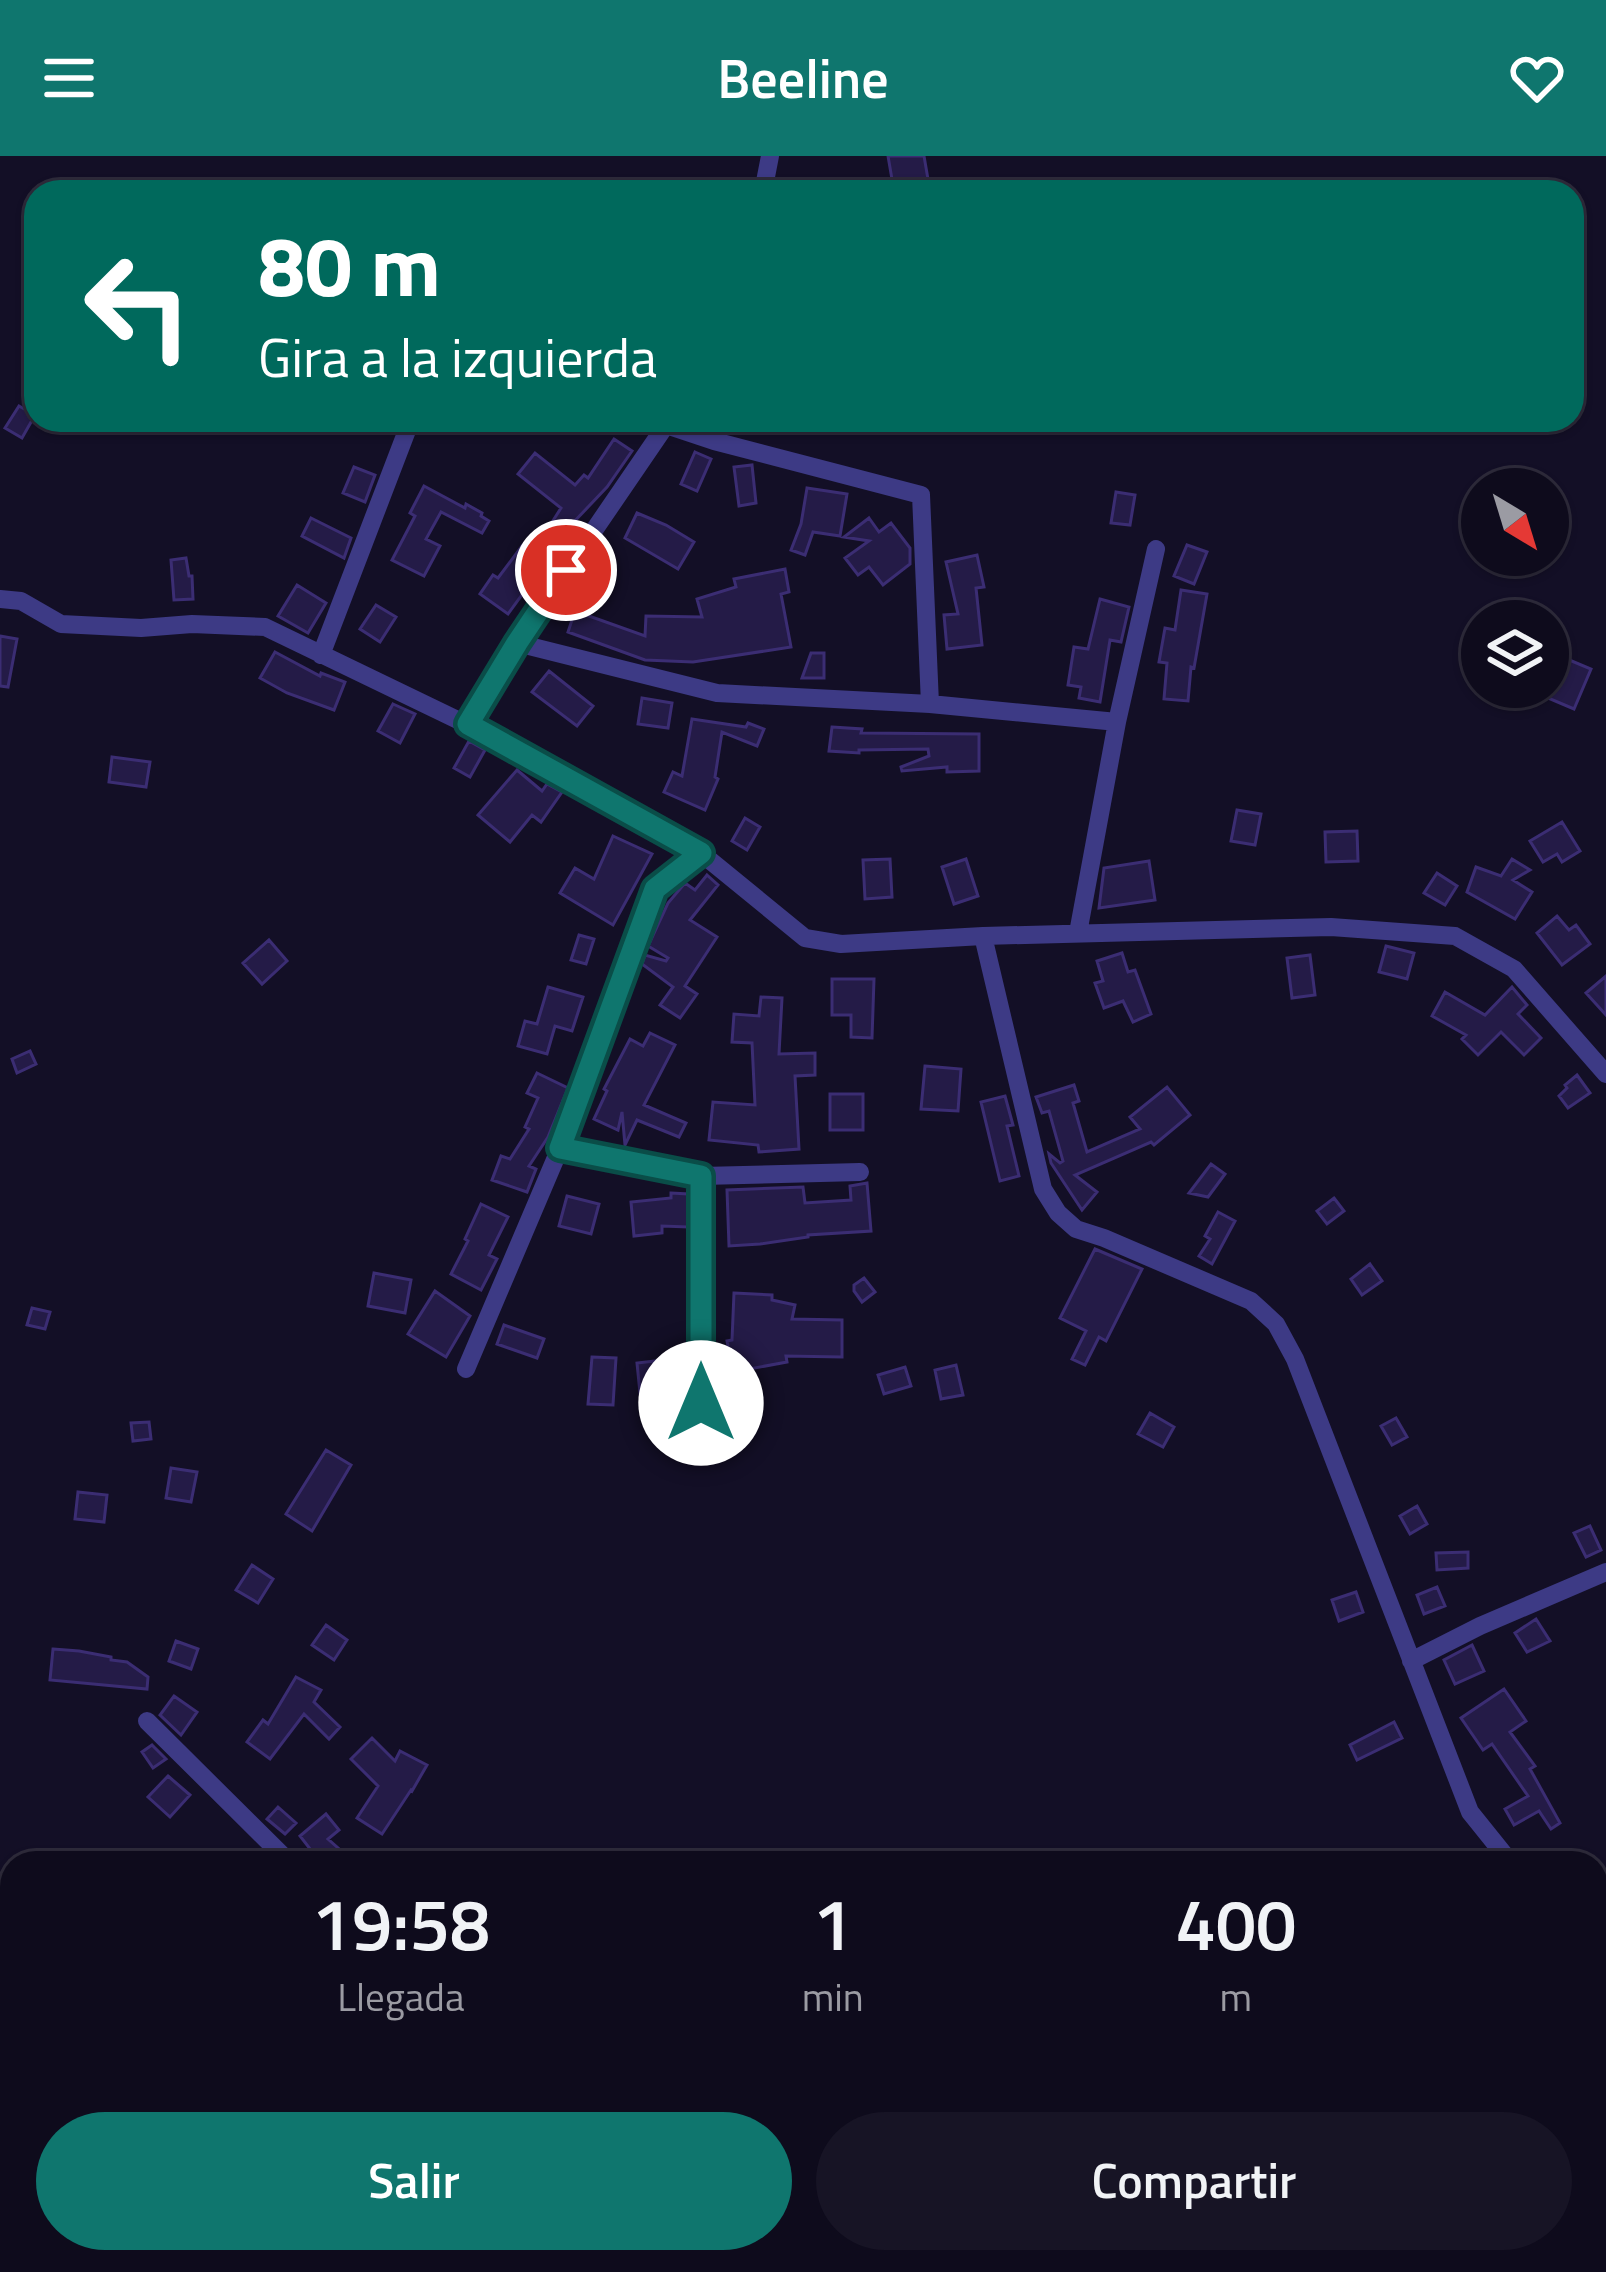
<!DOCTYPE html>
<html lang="es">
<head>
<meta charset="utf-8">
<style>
  :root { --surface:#0e0b1c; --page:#171425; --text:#f1f3f6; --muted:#9b9ba3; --line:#2e2b3b; --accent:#0f766e }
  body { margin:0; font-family:"Titillium Web",sans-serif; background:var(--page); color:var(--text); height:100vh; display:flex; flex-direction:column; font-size:45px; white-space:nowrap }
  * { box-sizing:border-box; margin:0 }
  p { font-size:39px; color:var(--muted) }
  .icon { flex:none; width:66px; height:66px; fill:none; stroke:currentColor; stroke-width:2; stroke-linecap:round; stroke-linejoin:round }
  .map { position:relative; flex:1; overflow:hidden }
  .details { position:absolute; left:0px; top:1695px; width:1608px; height:423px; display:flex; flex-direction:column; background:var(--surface); border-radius:36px 36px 0 0; box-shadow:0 3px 9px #0004,0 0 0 3px var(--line) }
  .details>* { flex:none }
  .banner { position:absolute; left:24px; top:24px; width:1560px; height:252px; border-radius:36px; box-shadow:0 3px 9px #0004,0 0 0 3px var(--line); background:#00695c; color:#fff; overflow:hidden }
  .needle { width:78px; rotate:142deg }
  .buttons { position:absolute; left:1461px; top:312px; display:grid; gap:24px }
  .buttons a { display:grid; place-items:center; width:108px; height:108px; border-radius:50%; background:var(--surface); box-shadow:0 3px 9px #0004,0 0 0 3px var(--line); font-size:60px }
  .pin { position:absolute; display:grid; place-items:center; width:102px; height:102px; color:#fff; margin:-51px; border:6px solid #fff; border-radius:50%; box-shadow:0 3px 12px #0007 }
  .me { position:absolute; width:132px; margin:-66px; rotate:0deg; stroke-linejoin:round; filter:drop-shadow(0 0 9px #0008) }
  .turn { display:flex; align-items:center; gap:42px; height:252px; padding:0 36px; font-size:54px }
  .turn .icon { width:156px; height:156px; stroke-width:2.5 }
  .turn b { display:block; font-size:84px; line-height:102px }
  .eta { display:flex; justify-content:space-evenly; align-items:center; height:204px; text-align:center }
  .eta b { font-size:72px; font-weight:600; line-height:84px }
  .action { display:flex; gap:24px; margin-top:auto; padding:24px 36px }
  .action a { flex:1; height:138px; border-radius:72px; background:var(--accent); color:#fff; font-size:48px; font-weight:600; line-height:138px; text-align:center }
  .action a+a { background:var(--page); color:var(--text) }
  header { display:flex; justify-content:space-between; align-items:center; height:156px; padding:0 36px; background:var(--accent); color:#fff; font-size:54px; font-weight:600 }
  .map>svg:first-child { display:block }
</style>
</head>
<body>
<header><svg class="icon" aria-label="menu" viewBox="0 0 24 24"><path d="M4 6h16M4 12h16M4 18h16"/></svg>Beeline<svg class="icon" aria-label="heart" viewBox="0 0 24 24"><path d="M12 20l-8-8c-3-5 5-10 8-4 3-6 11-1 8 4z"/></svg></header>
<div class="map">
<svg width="1606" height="2116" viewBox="0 0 1606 2116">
  <rect width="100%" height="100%" fill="#130f26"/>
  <path fill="#241b47" stroke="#3b2d73" stroke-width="3" d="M 888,0 L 924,0 L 929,29 L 894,35 Z
    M 19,250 L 35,259 L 22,282 L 5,272 Z
    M 614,283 L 632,295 L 607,331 L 571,369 L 576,372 L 535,434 L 529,429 L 508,458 L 480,438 L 493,419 L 498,422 L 522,390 L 532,398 L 561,352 L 518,318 L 535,297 L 575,329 L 584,319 L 588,322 Z
    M 695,296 L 711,303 L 697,335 L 681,328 Z
    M 752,309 L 756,347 L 739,350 L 734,311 Z
    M 354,311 L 375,319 L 365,346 L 343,337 Z
    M 424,330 L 465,352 L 466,348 L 482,357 L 481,360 L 489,365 L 482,377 L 441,356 L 426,383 L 440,390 L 424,420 L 392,404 L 415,360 L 410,357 Z
    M 807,332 L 847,338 L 840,380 L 813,376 L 805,399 L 791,394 L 801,368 Z
    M 1116,336 L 1135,339 L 1130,369 L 1111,367 Z
    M 637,357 L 666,369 L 694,386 L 678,413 L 625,382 Z
    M 311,362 L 351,382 L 344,402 L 302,380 Z
    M 869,362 L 879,376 L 891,367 L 910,392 L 910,408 L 883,429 L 869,411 L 858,419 L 845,402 L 869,385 L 844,381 Z
    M 1187,389 L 1207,396 L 1194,428 L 1174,420 Z
    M 977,399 L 984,431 L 976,432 L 982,489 L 947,493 L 944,459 L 958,458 L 946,406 Z
    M 186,402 L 189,420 L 192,420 L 193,443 L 174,444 L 171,404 Z
    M 785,413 L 789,436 L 781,438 L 791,491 L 693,506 L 645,504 L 568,476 L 575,455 L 645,480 L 646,460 L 702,461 L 697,443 L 736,431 L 734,423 Z
    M 297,429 L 326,447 L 308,477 L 278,460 Z
    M 1181,434 L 1207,438 L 1194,512 L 1191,511 L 1188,545 L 1164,543 L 1167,507 L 1159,506 L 1165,472 L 1175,474 Z
    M 1100,443 L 1129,451 L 1121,486 L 1110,484 L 1100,546 L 1079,542 L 1081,531 L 1068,529 L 1074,491 L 1088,493 Z
    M 376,449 L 396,461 L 380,486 L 360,473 Z
    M 0,480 L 17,483 L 8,531 L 0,530 Z
    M 275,496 L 320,520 L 321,517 L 345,526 L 334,554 L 287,537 L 260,522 Z
    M 811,497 L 824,497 L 824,522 L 802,522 Z
    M 1555,498 L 1591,513 L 1574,553 L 1548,542 L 1548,516 Z
    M 549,515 L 593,550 L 577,570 L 532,536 Z
    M 642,542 L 672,547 L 668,572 L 638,568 Z
    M 393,548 L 415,558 L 400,587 L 378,575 Z
    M 692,563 L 746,571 L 748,567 L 764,573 L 757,590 L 722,576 L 715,621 L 718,623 L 705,654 L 664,636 L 673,616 L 682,620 Z
    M 832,571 L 862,573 L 861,577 L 979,578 L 979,615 L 947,616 L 947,611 L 902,615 L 901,611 L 929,600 L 928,593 L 859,594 L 859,597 L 829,595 Z
    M 469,585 L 485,594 L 470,621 L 454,612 Z
    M 112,601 L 150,606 L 146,631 L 109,626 Z
    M 517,614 L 542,635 L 547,628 L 562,636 L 541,666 L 532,659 L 510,686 L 478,659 Z
    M 1237,654 L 1261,658 L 1255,689 L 1231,685 Z
    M 745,662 L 760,671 L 747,694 L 732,685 Z
    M 1562,666 L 1580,695 L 1562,706 L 1557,698 L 1543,706 L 1530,685 Z
    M 1357,675 L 1358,705 L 1326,706 L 1325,676 Z
    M 613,680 L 652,698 L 613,769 L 560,737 L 575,712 L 594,723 Z
    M 890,703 L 892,741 L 865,743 L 863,704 Z
    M 966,703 L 978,740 L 954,748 L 942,711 Z
    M 1512,703 L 1530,714 L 1513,724 L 1532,736 L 1515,763 L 1467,736 L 1476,711 L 1501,720 Z
    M 1149,705 L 1155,744 L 1099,752 L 1104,712 Z
    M 1437,717 L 1457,730 L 1445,749 L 1424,737 Z
    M 707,719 L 718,729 L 690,764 L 717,781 L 685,830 L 697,838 L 680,862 L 660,849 L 673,831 L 642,808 L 645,799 L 666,805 L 668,802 L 648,790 L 668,747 L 685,727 L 695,734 Z
    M 1557,760 L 1569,774 L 1576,769 L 1590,788 L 1562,809 L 1537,777 Z
    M 579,779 L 594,783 L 586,808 L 571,804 Z
    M 269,784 L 287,805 L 262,828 L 243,807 Z
    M 1386,790 L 1414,797 L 1407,823 L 1379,816 Z
    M 1122,797 L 1128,816 L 1135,814 L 1151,858 L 1133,866 L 1123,845 L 1104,852 L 1095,827 L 1103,825 L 1097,805 Z
    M 1310,799 L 1315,839 L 1292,842 L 1287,802 Z
    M 1606,820 L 1606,859 L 1586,837 Z
    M 832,823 L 874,823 L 872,882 L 851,881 L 851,859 L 832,859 Z
    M 548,831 L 583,841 L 572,875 L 555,870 L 547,898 L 518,890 L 525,865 L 537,868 Z
    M 1512,831 L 1527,849 L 1518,858 L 1541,882 L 1524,899 L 1501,876 L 1478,899 L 1462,883 L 1466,879 L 1432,860 L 1445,836 L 1485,859 Z
    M 761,841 L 782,842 L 779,898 L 815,897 L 815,919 L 795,920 L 799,993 L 759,996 L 758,989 L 709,984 L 713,946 L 755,949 L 752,887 L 732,886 L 734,858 L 759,860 Z
    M 650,877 L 675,889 L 644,949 L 686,967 L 679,981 L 637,964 L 625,989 L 622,956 L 618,974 L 594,963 L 607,935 L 604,933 L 630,883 L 643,890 Z
    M 30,895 L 36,908 L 17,917 L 12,903 Z
    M 925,910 L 961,913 L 958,955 L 921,953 Z
    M 537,917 L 568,932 L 548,981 L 529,1010 L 536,1013 L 527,1036 L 492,1024 L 501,1000 L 510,1003 L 529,973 L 525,971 L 538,942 L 527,937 Z
    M 1577,919 L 1590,937 L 1568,952 L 1559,940 L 1567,932 L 1565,929 Z
    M 1074,929 L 1079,945 L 1073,947 L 1087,996 L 1140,973 L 1130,961 L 1167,931 L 1190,959 L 1154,989 L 1151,986 L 1075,1019 L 1097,1036 L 1082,1054 L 1051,1007 L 1049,998 L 1060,1007 L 1063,1005 L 1049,955 L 1042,957 L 1036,941 Z
    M 830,938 L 863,938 L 863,974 L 830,974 Z
    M 1005,940 L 1013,969 L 1007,970 L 1019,1020 L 1000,1025 L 981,946 Z
    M 1211,1008 L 1225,1018 L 1208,1041 L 1189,1037 Z
    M 867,1027 L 871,1075 L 808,1079 L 808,1081 L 760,1088 L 729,1090 L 727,1034 L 803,1031 L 805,1047 L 851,1044 L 850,1030 Z
    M 671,1037 L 688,1038 L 688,1071 L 662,1070 L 662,1077 L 634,1080 L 631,1046 L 671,1042 Z
    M 567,1040 L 599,1048 L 591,1078 L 559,1070 Z
    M 1334,1042 L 1344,1055 L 1327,1068 L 1317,1055 Z
    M 481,1048 L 508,1061 L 489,1099 L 497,1103 L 481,1134 L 451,1118 L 468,1085 L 465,1083 Z
    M 1218,1056 L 1235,1065 L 1212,1108 L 1199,1100 L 1210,1083 L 1205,1080 Z
    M 1095,1093 L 1142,1113 L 1106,1185 L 1099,1181 L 1085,1209 L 1072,1203 L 1086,1175 L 1060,1162 Z
    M 1370,1108 L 1382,1125 L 1362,1139 L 1351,1123 Z
    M 374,1117 L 411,1124 L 405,1157 L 368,1150 Z
    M 864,1122 L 875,1136 L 862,1146 L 854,1135 L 854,1129 Z
    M 435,1135 L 470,1160 L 446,1201 L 408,1178 Z
    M 734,1137 L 772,1139 L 772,1144 L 795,1149 L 792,1163 L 842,1164 L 842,1201 L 786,1200 L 787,1206 L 733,1216 L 727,1185 L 732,1184 Z
    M 32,1152 L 50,1156 L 45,1173 L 27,1169 Z
    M 504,1169 L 544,1183 L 537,1202 L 497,1188 Z
    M 592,1201 L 616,1202 L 613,1249 L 588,1248 Z
    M 664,1204 L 667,1234 L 640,1237 L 637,1207 Z
    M 956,1209 L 963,1239 L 941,1243 L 935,1214 Z
    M 905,1211 L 911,1230 L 884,1238 L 878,1219 Z
    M 1150,1257 L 1174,1271 L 1163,1291 L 1138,1278 Z
    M 1396,1262 L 1407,1281 L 1392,1289 L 1381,1270 Z
    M 149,1266 L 151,1283 L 133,1285 L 131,1267 Z
    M 326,1294 L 351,1309 L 312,1375 L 286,1358 Z
    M 171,1312 L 197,1316 L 191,1346 L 166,1342 Z
    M 78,1336 L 107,1339 L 104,1366 L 75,1363 Z
    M 1417,1350 L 1427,1368 L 1410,1378 L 1400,1360 Z
    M 1590,1370 L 1601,1394 L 1586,1401 L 1574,1377 Z
    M 1468,1396 L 1468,1412 L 1437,1414 L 1436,1397 Z
    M 252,1409 L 273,1423 L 258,1447 L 236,1434 Z
    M 1437,1431 L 1445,1450 L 1424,1458 L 1417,1439 Z
    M 1356,1436 L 1363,1456 L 1339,1465 L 1332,1444 Z
    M 1536,1463 L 1550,1485 L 1527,1496 L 1515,1477 Z
    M 326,1469 L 347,1484 L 334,1504 L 312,1489 Z
    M 176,1485 L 198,1493 L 191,1513 L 169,1505 Z
    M 1472,1489 L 1484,1515 L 1455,1528 L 1444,1504 Z
    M 53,1493 L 79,1495 L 111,1501 L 111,1504 L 127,1506 L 148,1521 L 147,1533 L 50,1524 Z
    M 296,1521 L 321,1534 L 314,1546 L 340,1571 L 329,1583 L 304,1558 L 270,1603 L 247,1586 L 263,1564 L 268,1568 Z
    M 1504,1533 L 1526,1565 L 1510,1576 L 1535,1610 L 1530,1613 L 1560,1667 L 1551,1673 L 1539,1655 L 1514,1669 L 1505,1653 L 1528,1640 L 1492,1588 L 1483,1594 L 1461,1562 Z
    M 174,1540 L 197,1556 L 181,1579 L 160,1559 Z
    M 1394,1566 L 1402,1582 L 1357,1604 L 1350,1589 Z
    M 372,1582 L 395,1605 L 400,1595 L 427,1609 L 412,1635 L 411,1634 L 382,1678 L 357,1662 L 378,1630 L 351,1603 Z
    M 152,1589 L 166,1603 L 153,1612 L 142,1596 Z
    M 168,1620 L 190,1639 L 170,1661 L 148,1641 Z
    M 278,1651 L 296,1667 L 285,1678 L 267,1663 Z
    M 326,1658 L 339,1674 L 328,1683 L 355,1707 L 321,1707 L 300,1680 Z"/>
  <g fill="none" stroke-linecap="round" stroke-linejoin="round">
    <path stroke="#3d3a85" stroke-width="18" d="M 763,36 L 770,0
      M 0,443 L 21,445 L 61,468 L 141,472 L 192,468 L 265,471 L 468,569 L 701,697 L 805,782 L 841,788 L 983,780 L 1331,771 L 1455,780 L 1514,813 L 1606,918
      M 517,487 L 717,537 L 930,548 L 1117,566
      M 321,499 L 411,264
      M 468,569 L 517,487 L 666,269 L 714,285 L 921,339 L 930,548
      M 1078,777 L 1117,566 L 1156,393
      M 983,780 L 1043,1033 L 1058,1057 L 1076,1073 L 1104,1082 L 1251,1145 L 1276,1168 L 1295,1203 L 1470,1656 L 1511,1707
      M 560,992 L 702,1020 L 860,1016
      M 466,1213 L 560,992 L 655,733 L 701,697
      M 701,1247 L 702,1020
      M 1411,1505 L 1480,1470 L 1606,1416
      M 147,1565 L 290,1707
      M 1596,1747 L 1606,1730
      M 1596,1801 L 1606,1804
      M 1596,1960 L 1606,1963
      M 1596,2102 L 1606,2105
      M 19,2116 L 22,2106
      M 887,2116 L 889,2106
      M 1038,2116 L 1041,2106
      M 1196,2116 L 1199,2106
      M 1340,2116 L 1343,2106
      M 1494,2116 L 1497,2106"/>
  </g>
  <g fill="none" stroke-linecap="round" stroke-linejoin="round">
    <g stroke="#0a4d48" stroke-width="30">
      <path id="route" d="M 566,414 L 517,487 L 468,568 L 701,697 L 655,733 L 560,992 L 701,1020 L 701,1247"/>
    </g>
    <use href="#route" stroke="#0f766e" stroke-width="21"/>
  </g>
</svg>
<div class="buttons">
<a><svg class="needle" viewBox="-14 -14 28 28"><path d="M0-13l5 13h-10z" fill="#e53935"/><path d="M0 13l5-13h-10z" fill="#9b9ba3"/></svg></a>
<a><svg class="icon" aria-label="layers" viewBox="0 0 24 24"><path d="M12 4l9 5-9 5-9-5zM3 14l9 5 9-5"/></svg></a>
</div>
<div class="pin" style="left:566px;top:414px;background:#d93025"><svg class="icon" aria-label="arrive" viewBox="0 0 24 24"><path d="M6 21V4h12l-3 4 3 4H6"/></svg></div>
<svg class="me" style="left:701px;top:1247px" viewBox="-20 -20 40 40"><circle r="19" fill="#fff"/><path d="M0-13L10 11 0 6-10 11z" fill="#0f766e"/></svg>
<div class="banner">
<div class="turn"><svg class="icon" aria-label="left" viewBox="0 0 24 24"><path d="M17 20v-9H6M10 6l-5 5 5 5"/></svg><div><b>80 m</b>Gira a la izquierda</div></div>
</div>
<section class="details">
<div class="eta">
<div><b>19:58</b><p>Llegada</p></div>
<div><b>1</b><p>min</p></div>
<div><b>400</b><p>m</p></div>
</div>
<div class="action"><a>Salir</a><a>Compartir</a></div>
</section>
</div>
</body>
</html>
